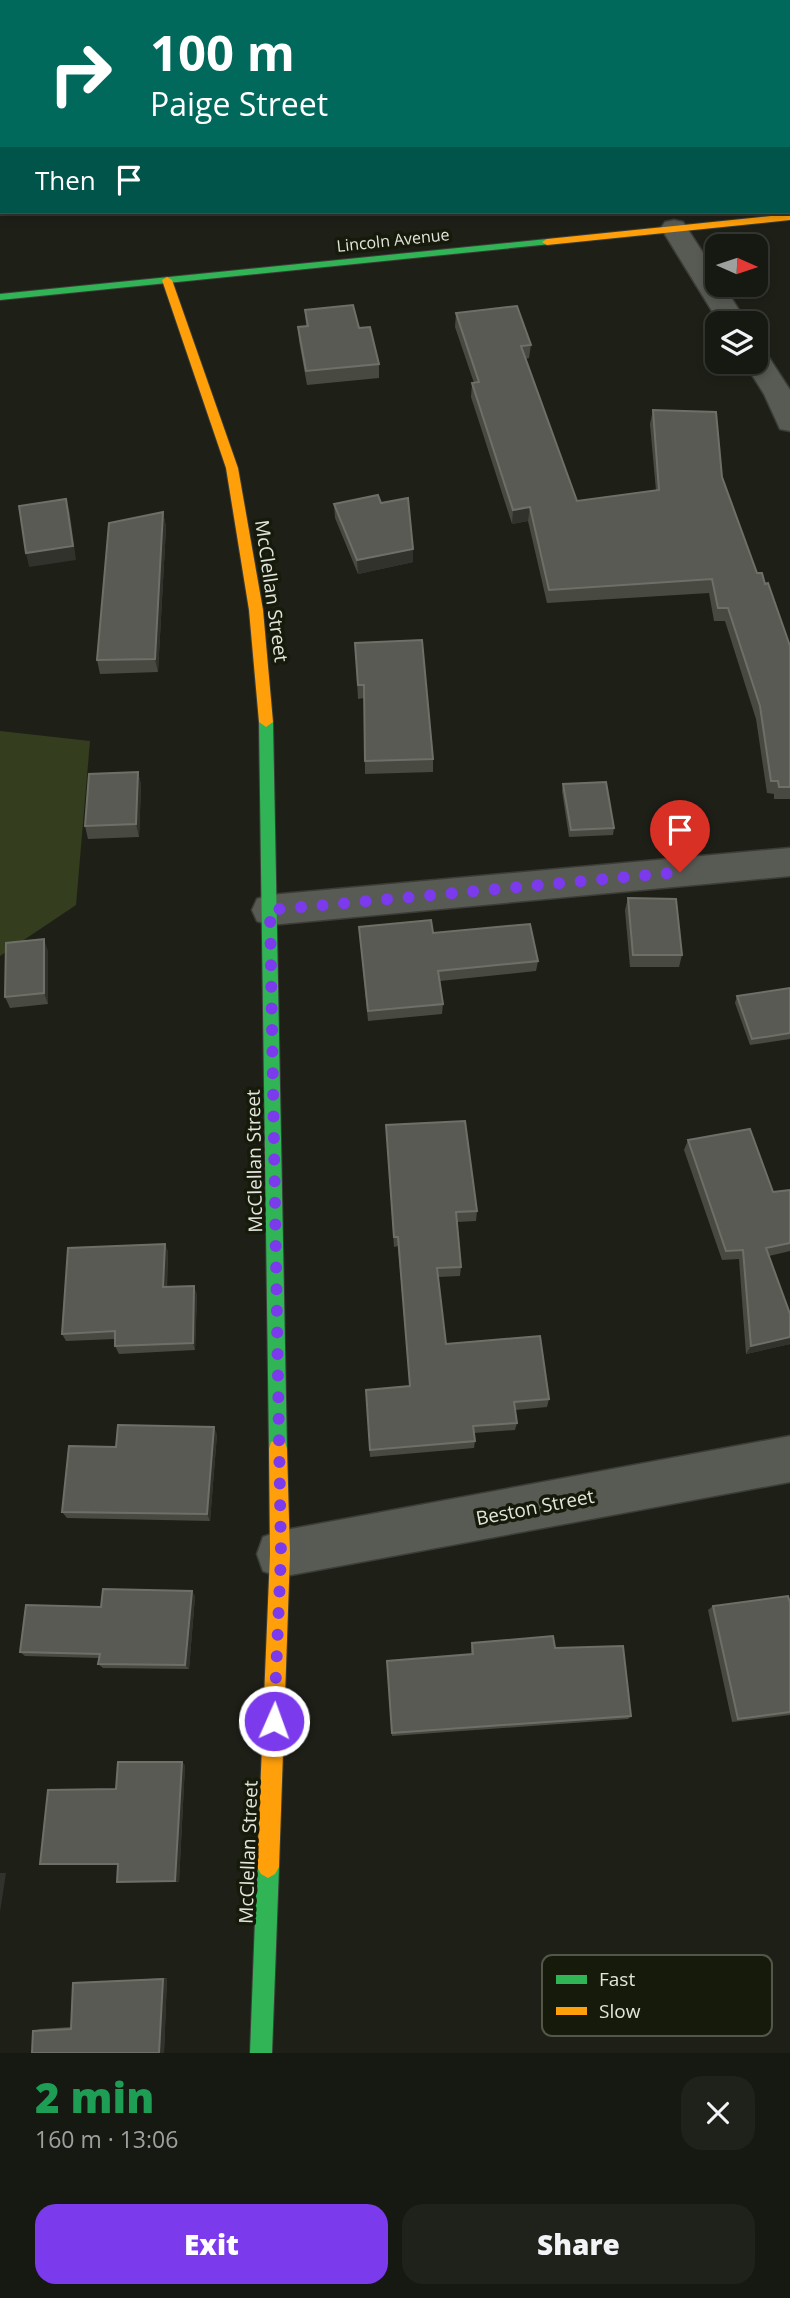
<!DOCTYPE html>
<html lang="en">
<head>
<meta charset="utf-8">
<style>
  :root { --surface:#161812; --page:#1f211b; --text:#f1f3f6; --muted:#9ea09f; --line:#353732; --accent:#7c3aed }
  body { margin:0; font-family:"Open Sans",sans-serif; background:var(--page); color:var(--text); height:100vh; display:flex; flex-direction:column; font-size:26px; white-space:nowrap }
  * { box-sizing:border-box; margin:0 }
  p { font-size:23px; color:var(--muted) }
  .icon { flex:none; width:38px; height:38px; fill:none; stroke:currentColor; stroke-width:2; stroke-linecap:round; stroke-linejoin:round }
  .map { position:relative; height:2053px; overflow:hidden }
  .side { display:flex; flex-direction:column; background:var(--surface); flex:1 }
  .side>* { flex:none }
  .guide { position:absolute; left:0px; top:0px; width:791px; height:214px; box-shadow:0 4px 10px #0003,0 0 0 2px var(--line); background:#00695c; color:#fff; overflow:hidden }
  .needle { width:46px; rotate:93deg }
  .controls { position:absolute; left:705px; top:234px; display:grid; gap:14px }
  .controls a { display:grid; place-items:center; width:63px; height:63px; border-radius:14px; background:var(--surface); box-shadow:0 4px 10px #0003,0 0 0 2px var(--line); font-size:35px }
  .pin { position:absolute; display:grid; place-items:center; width:60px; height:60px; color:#fff; margin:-72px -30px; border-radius:50% 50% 50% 0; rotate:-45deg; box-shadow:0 0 7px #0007 }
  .pin .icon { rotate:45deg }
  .me { position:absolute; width:77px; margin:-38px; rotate:2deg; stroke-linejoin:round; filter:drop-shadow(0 0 5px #0008) }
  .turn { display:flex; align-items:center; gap:24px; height:147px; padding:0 35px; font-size:32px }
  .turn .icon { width:91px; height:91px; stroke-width:2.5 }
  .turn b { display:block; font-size:49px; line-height:60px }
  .then { display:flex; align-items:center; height:66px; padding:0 35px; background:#0003; gap:14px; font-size:26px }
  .round { display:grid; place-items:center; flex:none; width:74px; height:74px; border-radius:21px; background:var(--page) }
  .headline { display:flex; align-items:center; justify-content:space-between; height:119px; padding:0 35px }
  h1 { font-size:42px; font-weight:800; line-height:52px; color:#1e9e55 }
  .action { display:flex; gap:14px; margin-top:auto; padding:14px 35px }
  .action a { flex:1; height:80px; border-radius:21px; background:var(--accent); color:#fff; font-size:28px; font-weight:800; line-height:80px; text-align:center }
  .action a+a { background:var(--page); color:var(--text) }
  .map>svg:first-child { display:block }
</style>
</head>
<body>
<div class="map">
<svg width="790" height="2053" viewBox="0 0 790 2053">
  <rect width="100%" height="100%" fill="#1e2018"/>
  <path fill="#343d1d" d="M 0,731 L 90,741 L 76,905 L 0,956 Z"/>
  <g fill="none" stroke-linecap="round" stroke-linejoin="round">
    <g stroke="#3c3d37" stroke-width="3">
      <path id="street" d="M 674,220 L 683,222 L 718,276 L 718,285 L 723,285 L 748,324 L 720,324 L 661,228 L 665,222 Z
        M 756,350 L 766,353 L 790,390 L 790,431 L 780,429 L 764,394 L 744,362 L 756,362 Z
        M 790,848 L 790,876 L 270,925 L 257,921 L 252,910 L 257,899 L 270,895 Z
        M 790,1436 L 790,1482 L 280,1577 L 263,1571 L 257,1554 L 263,1537 L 280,1531 Z"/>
    </g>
    <g stroke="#3c3d37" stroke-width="2">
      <path id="fast" d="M 547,239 L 552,242 L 551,244 L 0,300 L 0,294 Z
        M 266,717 L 273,722 L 287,1449 L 285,1456 L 278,1458 L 271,1456 L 269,1449 L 259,722 Z
        M 268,1856 L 275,1860 L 279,1867 L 272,2053 L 250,2053 L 257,1867 L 261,1860 Z"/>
    </g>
    <g stroke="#3c3d37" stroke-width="2">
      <path id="slow" d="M 790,214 L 790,220 L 547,245 L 542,242 L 547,239 Z
        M 167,277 L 172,280 L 238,468 L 263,610 L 273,722 L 266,727 L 259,722 L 249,610 L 226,468 L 162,280 Z
        M 278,1440 L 285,1442 L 287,1449 L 290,1554 L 279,1867 L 275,1874 L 268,1878 L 261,1874 L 257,1867 L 270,1554 L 269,1449 L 271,1442 Z"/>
    </g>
    <use href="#street" fill="#585a54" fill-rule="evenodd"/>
    <use href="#fast" fill="#30b455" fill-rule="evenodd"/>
    <use href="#slow" fill="#ff9f0a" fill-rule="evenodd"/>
  </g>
  <path fill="#484a42" d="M 305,310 L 359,328 L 379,364 L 379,378 L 307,385 L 299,341 L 298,327 L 306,326 Z
    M 456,313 L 531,345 L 529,358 L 525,359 L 577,501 L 656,491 L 650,424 L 653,410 L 722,477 L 757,573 L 765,584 L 790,646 L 790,799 L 774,799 L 774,794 L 767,793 L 756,719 L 725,621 L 714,621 L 709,593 L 547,603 L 528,521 L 512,524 L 471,397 L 472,383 L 474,383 L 455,327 Z
    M 334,504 L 413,549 L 413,562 L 358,574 L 335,518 Z
    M 163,512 L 166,527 L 158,672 L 100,674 L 97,660 Z
    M 355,643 L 433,759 L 433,772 L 365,774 L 364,698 L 358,699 Z
    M 138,772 L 141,785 L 139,837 L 88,839 L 85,826 Z
    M 563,784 L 614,828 L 613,835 L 569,837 L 562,791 Z
    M 628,898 L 682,955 L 679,967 L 630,967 L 625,910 Z
    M 359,927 L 433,933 L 538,961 L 536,971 L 440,981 L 443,1004 L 442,1014 L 368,1021 Z
    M 48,951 L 48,1004 L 10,1008 L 5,997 Z
    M 790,988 L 790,1039 L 750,1045 L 735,1003 L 737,996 Z
    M 386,1125 L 477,1211 L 476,1221 L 457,1222 L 461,1267 L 460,1276 L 438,1277 L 446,1344 L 549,1399 L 547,1407 L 515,1410 L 517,1423 L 515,1430 L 474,1433 L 475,1441 L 474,1448 L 370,1457 L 366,1390 L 410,1386 L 398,1246 L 394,1247 Z
    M 688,1140 L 773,1192 L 790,1190 L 790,1251 L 769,1256 L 790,1314 L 790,1344 L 746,1354 L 739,1259 L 722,1260 L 684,1150 Z
    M 165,1244 L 168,1252 L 167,1287 L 197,1294 L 195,1350 L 119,1354 L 115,1346 L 115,1339 L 66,1341 L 62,1334 Z
    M 217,1434 L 210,1521 L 67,1518 L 62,1512 L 116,1447 Z
    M 195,1596 L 189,1669 L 103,1668 L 98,1664 L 99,1658 L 25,1656 L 20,1652 L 101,1607 Z
    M 790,1603 L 790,1715 L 732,1722 L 708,1610 L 713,1606 Z
    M 472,1643 L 555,1648 L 631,1716 L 628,1719 L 392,1736 L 387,1661 L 471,1654 L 471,1647 Z
    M 185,1765 L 179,1882 L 117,1882 L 118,1865 L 40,1864 L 116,1789 Z
    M 167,1978 L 164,2053 L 33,2031 L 40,2029 L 71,2027 L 73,1983 Z
    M 677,1980 L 680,1981 L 639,2031 L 637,2030 L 632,1982 Z"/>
  <path fill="#30322b" d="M 66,499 L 70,513 L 76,560 L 29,567 L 26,553 Z
    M 530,507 L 528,521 L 512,524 L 513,510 Z
    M 163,512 L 166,527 L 158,672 L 155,659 Z
    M 413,549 L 413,562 L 358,574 L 357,560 Z
    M 138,772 L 141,785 L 139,837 L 136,824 Z
    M 44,939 L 48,951 L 48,1004 L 44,993 Z
    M 165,1244 L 168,1252 L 166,1295 L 163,1287 Z
    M 194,1286 L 197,1294 L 195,1350 L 193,1343 Z
    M 790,1337 L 790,1344 L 746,1354 L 751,1346 Z
    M 214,1427 L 217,1434 L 210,1521 L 207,1514 Z
    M 192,1591 L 195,1596 L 189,1669 L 185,1665 Z
    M 182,1762 L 185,1765 L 179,1882 L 175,1881 Z
    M 0,1873 L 6,1873 L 0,1912 Z
    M 167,1978 L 164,2053 L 159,2053 L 163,1979 Z"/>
  <path fill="#585a53" stroke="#6e7068" stroke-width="2" d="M 169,0 L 210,0 L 211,2 L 170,2 Z
    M 353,305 L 359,328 L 370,327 L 379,364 L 306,371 L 298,327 L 308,326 L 305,310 Z
    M 517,306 L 531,345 L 521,346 L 577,501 L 659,490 L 653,410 L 716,412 L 722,477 L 757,573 L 762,573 L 765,584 L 768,583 L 790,646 L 790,787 L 779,787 L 778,781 L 771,781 L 760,706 L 728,608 L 718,608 L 712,579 L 549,590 L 530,507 L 513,510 L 472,383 L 479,382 L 456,313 Z
    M 378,495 L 381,503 L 408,498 L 413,549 L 357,560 L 334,504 Z
    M 66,499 L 73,546 L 26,553 L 19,506 Z
    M 163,512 L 155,659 L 97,660 L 109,523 Z
    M 422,640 L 433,759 L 365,761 L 364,685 L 358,685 L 355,643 Z
    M 138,772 L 136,824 L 85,826 L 89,774 Z
    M 606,782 L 614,828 L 571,830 L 563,784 Z
    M 628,898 L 676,899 L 682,955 L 633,955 Z
    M 431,920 L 433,933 L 530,924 L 538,961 L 438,971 L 443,1004 L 368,1011 L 359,927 Z
    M 44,939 L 44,993 L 5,997 L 6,943 Z
    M 790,988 L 790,1033 L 752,1039 L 737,996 Z
    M 465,1121 L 477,1211 L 456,1212 L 461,1267 L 437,1268 L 446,1344 L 540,1336 L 549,1399 L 514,1402 L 517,1423 L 473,1426 L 475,1441 L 370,1450 L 366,1390 L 410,1386 L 398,1237 L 394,1237 L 386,1125 Z
    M 750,1129 L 773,1192 L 790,1190 L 790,1243 L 766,1248 L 790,1314 L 790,1337 L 751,1346 L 743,1250 L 726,1251 L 688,1140 Z
    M 165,1244 L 163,1287 L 194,1286 L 193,1343 L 115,1346 L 115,1331 L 62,1334 L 68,1248 Z
    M 118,1425 L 214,1427 L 207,1514 L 62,1512 L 69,1446 L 116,1447 Z
    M 103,1589 L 192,1591 L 185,1665 L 98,1664 L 100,1654 L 20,1652 L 26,1605 L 101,1607 Z
    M 788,1596 L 790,1603 L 790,1712 L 738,1719 L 713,1606 Z
    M 553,1636 L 555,1648 L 623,1646 L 631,1716 L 392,1733 L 387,1661 L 473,1654 L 472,1643 Z
    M 118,1762 L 182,1762 L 175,1881 L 117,1882 L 118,1864 L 40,1864 L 48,1790 L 116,1789 Z
    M 163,1979 L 159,2053 L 32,2053 L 33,2031 L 71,2029 L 73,1983 Z"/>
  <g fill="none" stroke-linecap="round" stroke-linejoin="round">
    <path stroke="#7c3aed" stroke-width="12" stroke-dasharray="0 21.6" d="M 274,1721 L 281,1555 L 270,910 L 680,872"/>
  </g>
  <g text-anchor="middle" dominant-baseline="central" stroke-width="7" stroke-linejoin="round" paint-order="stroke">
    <g font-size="16" fill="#e2e5db" stroke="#161a0b">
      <text transform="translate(393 240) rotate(-6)">Lincoln Avenue</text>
    </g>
    <g font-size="19" fill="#e2e5db" stroke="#161a0b">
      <text transform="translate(272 591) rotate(82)">McClellan Street</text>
      <text transform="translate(254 1161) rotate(-91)">McClellan Street</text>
      <text transform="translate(535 1507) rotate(-11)">Beston Street</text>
      <text transform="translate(248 1852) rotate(-88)">McClellan Street</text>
    </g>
  </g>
  <rect x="542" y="1955" width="230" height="81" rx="10" fill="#161a0b" stroke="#535749" stroke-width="2"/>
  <rect x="556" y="1975" width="31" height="9" fill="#30b455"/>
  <rect x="556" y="2007" width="31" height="8" fill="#ff9f0a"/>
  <g font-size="19" fill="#e2e5db">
    <text x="599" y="1986">Fast</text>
    <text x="599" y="2018">Slow</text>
  </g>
</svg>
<div class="controls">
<a><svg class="needle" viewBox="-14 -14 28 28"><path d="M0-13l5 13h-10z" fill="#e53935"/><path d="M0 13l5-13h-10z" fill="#9ea09f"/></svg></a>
<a><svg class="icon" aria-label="layers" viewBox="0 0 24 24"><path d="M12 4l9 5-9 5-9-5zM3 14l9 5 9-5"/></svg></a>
</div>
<div class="pin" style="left:680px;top:872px;background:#d93025"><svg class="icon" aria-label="arrive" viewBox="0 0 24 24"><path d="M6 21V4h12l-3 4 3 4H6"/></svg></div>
<svg class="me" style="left:274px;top:1721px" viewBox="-20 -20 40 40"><circle r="17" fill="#7c3aed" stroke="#fff" stroke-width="3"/><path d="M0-11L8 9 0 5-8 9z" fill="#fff"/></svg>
<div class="guide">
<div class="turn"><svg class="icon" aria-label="right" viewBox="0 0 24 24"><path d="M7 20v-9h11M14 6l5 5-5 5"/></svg><div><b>100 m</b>Paige Street</div></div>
<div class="then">Then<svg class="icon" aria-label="arrive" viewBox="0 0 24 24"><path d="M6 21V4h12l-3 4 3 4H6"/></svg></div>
</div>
</div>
<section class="side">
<div class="headline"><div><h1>2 min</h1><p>160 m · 13:06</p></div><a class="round"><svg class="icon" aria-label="close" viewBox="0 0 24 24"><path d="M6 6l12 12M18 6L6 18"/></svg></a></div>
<div class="action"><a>Exit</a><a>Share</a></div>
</section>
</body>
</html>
